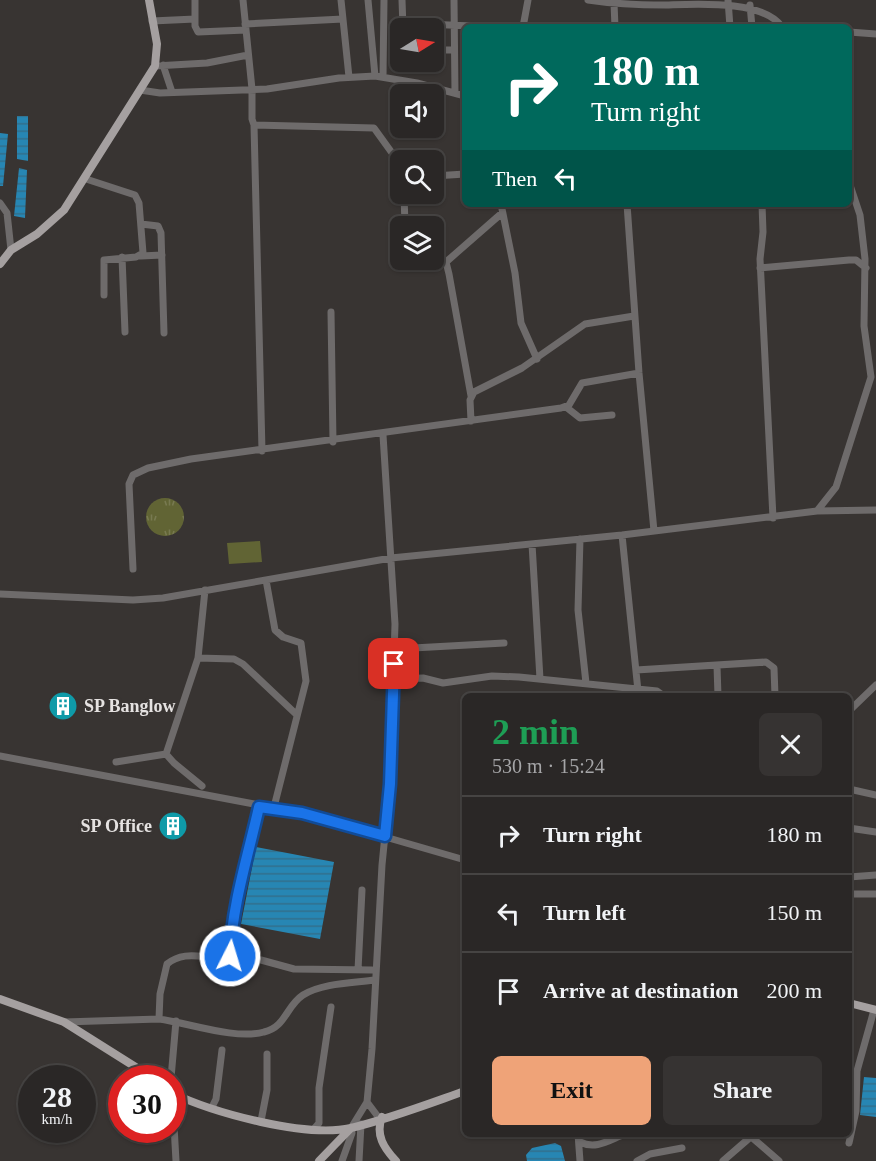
<!DOCTYPE html>
<html lang="en">
<head>
<meta charset="utf-8">
<style>
  :root { --surface:#2a2726; --page:#363332; --text:#f1f3f6; --muted:#a5a5a7; --line:#464443; --accent:#efa378 }
  body { margin:0; font-family:Georgia,serif; background:var(--page); color:var(--text); height:100vh; display:flex; flex-direction:column; font-size:22px; white-space:nowrap }
  * { box-sizing:border-box; margin:0 }
  p { font-size:20px; color:var(--muted) }
  .icon { flex:none; width:33px; height:33px; fill:none; stroke:currentColor; stroke-width:2; stroke-linecap:round; stroke-linejoin:round }
  .map { position:relative; flex:1; overflow:hidden }
  .side { position:absolute; left:462px; top:693px; width:390px; height:444px; display:flex; flex-direction:column; background:var(--surface); border-radius:9px; box-shadow:0 2px 4px #0004,0 0 0 2px var(--line) }
  .side>* { flex:none }
  .banner { position:absolute; left:462px; top:24px; width:390px; height:183px; border-radius:9px; box-shadow:0 2px 4px #0004,0 0 0 2px var(--line); background:#00695c; color:#fff; overflow:hidden }
  .needle { width:39px; rotate:79deg }
  .tools { position:absolute; left:390px; top:18px; display:grid; gap:12px }
  .tools a { display:grid; place-items:center; width:54px; height:54px; border-radius:9px; background:var(--surface); box-shadow:0 2px 4px #0004,0 0 0 2px var(--line); font-size:30px }
  .speed { position:absolute; left:18px; top:1065px; display:flex; gap:12px; font-size:30px; font-weight:700; text-align:center }
  .speed>* { display:grid; place-content:center; width:78px; height:78px; border-radius:50%; background:var(--surface); box-shadow:0 2px 4px #0004,0 0 0 2px var(--line); line-height:1 }
  .speed small { font-size:15px; font-weight:400 }
  .speed .limit { border:9px solid #d22; background:#fff; color:#111 }
  .pin { position:absolute; display:grid; place-items:center; width:51px; height:51px; color:#fff; margin:-26px; border-radius:12px; box-shadow:0 3px 9px #0006 }
  .me { position:absolute; width:66px; margin:-33px; rotate:5deg; stroke-linejoin:round; filter:drop-shadow(0 0 4px #0008) }
  .turn { display:flex; align-items:center; gap:21px; height:126px; padding:0 30px; font-size:27px }
  .turn .icon { width:78px; height:78px; stroke-width:2.5 }
  .turn b { display:block; font-size:42px; line-height:51px }
  .then { display:flex; align-items:center; height:57px; padding:0 30px; background:#0003; gap:12px; font-size:22px }
  .round { display:grid; place-items:center; flex:none; width:63px; height:63px; border-radius:9px; background:var(--page) }
  .head { display:flex; align-items:center; justify-content:space-between; height:102px; padding:0 30px }
  h1 { font-size:36px; font-weight:800; line-height:45px; color:#1e9e55 }
  .button { display:flex; gap:12px; margin-top:auto; padding:12px 30px }
  .button a { flex:1; height:69px; border-radius:9px; background:var(--accent); color:#111; font-size:24px; font-weight:800; line-height:69px; text-align:center }
  .button a+a { background:var(--page); color:var(--text) }
  ul { padding:0; list-style:none }
  li { display:flex; align-items:center; gap:18px; height:78px; padding:0 30px; border-top:2px solid var(--line) }
  li div { flex:1 }
  li b { display:block; font-size:22px }
  li em { font-style:normal }
  .map>svg:first-child { display:block }
</style>
</head>
<body>
<div class="map">
<svg width="876" height="1161" viewBox="0 0 876 1161">
  <defs>
    <pattern id="grass-tufts" width="24" height="20" patternUnits="userSpaceOnUse" patternTransform="scale(1.5)"><rect width="24" height="20" fill="#616434"/><path d="M3 7l-1-3M5 7V3M7 7l1-3M15 17l-1-3M17 17v-4M19 17l1-3" fill="none" stroke="#787a51"/></pattern>
    <pattern id="water-rules" width="6" height="5" patternUnits="userSpaceOnUse" patternTransform="scale(1.5)"><rect width="6" height="5" fill="#2786b3"/><path d="M0 2.5h6" fill="none" stroke="#326f8c"/></pattern>
  </defs>
  <rect width="100%" height="100%" fill="#383432"/>
  <path fill="url(#grass-tufts)" d="M146 517a19 19 0 1 1 38 0a19 19 0 1 1-38 0Z"/>
  <path fill="#616434" d="M 260,541 L 262,562 L 229,564 L 227,543 Z"/>
  <path fill="url(#water-rules)" d="M 17,116 L 28,116 L 28,161 L 17,159 Z
    M 0,133 L 8,134 L 3,186 L 0,186 Z
    M 19,168 L 27,170 L 25,218 L 14,216 Z
    M 256,847 L 334,862 L 320,939 L 241,924 Z
    M 864,1077 L 876,1078 L 876,1117 L 860,1115 Z
    M 555,1143 L 561,1146 L 565,1161 L 527,1161 L 526,1155 L 532,1148 Z"/>
  <g fill="none" stroke-linecap="round" stroke-linejoin="round">
    <path stroke="#6e6b6b" stroke-width="7" d="M 195,0 L 195,26 L 198,32 L 246,30
      M 243,0 L 252,89 L 252,119 L 254,125 L 374,128 L 400,164
      M 341,0 L 349,77
      M 368,0 L 375,76
      M 402,0 L 403,28
      M 454,0 L 455,93
      M 588,0 C 614,4 640,5 666,5 C 700,4 763,0 782,27
      M 728,0 L 730,27
      M 614,3 L 615,27
      M 750,5 L 752,27
      M 152,21 L 195,19
      M 403,23 L 495,27
      M 245,24 L 343,19
      M 523,27 L 528,0
      M 849,32 L 876,34
      M 434,50 L 454,50
      M 163,65 L 172,92
      M 155,66 L 207,63 L 248,55
      M 383,77 L 384,0
      M 140,90 L 160,93 L 267,89 L 339,78 L 375,76 L 417,83 L 465,96
      M 254,125 L 262,451
      M 434,176 L 465,174
      M 86,179 L 135,195 L 139,203 L 143,253 L 136,257 L 104,260 L 104,295
      M 404,194 L 405,226
      M 0,203 L 7,213 L 11,250
      M 501,204 L 515,273 L 521,323 L 537,359
      M 627,204 L 639,373 L 654,531
      M 762,204 L 763,232 L 760,259 L 773,518
      M 141,224 L 158,226 L 161,233 L 164,333
      M 141,256 L 162,255
      M 434,256 L 446,262 L 449,274 L 471,396
      M 122,257 L 125,332
      M 446,262 L 502,213
      M 760,268 L 849,260 L 856,260 L 866,268
      M 331,312 L 333,442
      M 566,407 L 580,418 L 612,415
      M 471,421 L 470,400 L 474,392 L 522,368 L 585,324 L 634,316
      M 817,511 L 876,510
      M 622,535 L 638,691
      M 580,539 L 578,610 L 586,683
      M 532,544 L 540,679
      M 133,569 L 129,484 L 133,475 L 148,468 L 191,459 L 561,408 L 569,405 L 582,383 L 639,373
      M 266,580 L 275,630 L 283,637 L 301,643 L 306,681 L 274,807
      M 205,590 L 198,658 L 234,659 L 243,664 L 297,715
      M 0,594 L 133,600 L 163,598 L 391,558 L 622,535 L 817,511 L 836,487 L 871,377 L 864,326 L 865,259 L 860,215 L 849,182
      M 395,649 L 504,643
      M 198,658 L 166,754 L 174,763 L 202,786
      M 717,666 L 718,696
      M 636,670 L 766,662 L 774,668 L 775,696
      M 394,679 L 423,678 L 443,683 L 492,676 L 519,677 L 657,691 L 664,696
      M 849,711 L 876,685
      M 0,756 L 302,813 L 465,860
      M 116,762 L 166,754
      M 849,789 L 876,795
      M 259,807 C 248,856 232,905 230,956 L 261,960 L 294,969 L 372,970
      M 849,828 L 876,832
      M 849,877 L 876,875
      M 849,894 L 876,894
      M 358,970 L 362,890
      M 159,1019 C 189,1023 235,1040 264,1032 C 286,1027 286,1006 303,995 C 322,983 353,983 375,980
      M 64,1022 L 159,1019 L 160,994 L 167,964 C 186,948 208,961 230,956
      M 171,1078 L 176,1021
      M 172,1090 L 176,1161
      M 367,1102 L 379,1118
      M 212,1107 L 216,1099 L 222,1050
      M 261,1121 L 267,1090 L 267,1054
      M 313,1130 L 319,1123 L 319,1088 L 331,1007
      M 578,1134 L 580,1161
      M 748,1134 L 779,1161
      M 580,1142 C 596,1150 609,1140 625,1134
      M 849,1143 L 856,1111 L 857,1071 L 874,1010
      M 342,1161 L 352,1133 L 351,1128 L 367,1102 L 372,1049 L 382,865 L 390,784 L 395,624 L 383,435
      M 359,1161 L 361,1124
      M 637,1161 L 650,1154 L 682,1148
      M 723,1161 L 754,1134"/>
    <path stroke="#a5a0a0" stroke-width="8" d="M 0,264 L 11,250 L 37,234 L 64,210 L 155,66 L 157,44 L 149,0
      M 0,999 L 64,1022 L 153,1078
      M 849,1003 L 876,1010
      M 172,1093 C 214,1113 305,1138 351,1128 C 389,1119 428,1104 465,1091
      M 382,1117 C 375,1135 384,1148 396,1161
      M 319,1161 L 351,1128"/>
  </g>
  <g fill="none" stroke-linecap="round" stroke-linejoin="round">
    <g stroke="#114b97" stroke-width="15">
      <path id="route" d="M 230,956 C 232,905 248,856 259,807 L 302,813 L 385,836 L 390,784 L 394,664"/>
    </g>
    <use href="#route" stroke="#1a73e8" stroke-width="10"/>
  </g>
  <defs>
    <g id="building-disc" transform="scale(1.5)"><circle r="9.5" fill="#0f9aa8" stroke="#383432"/><path d="M-4-6H4V6H1V3H-1V6H-4ZM-2.5-4.3h1.7v1.8h-1.7ZM.8-4.3h1.7v1.8H.8ZM-2.5-1h1.7V.8h-1.7ZM.8-1h1.7V.8H.8Z" fill="#fff"/></g>
  </defs>
  <g fill-rule="evenodd">
    <use href="#building-disc" x="63" y="706"/>
    <use href="#building-disc" x="173" y="826"/>
  </g>
  <g text-anchor="middle" dominant-baseline="central" stroke-width="6" stroke-linejoin="round" paint-order="stroke">
    <g font-size="18" font-weight="bold" fill="#e5e2e1" stroke="#383432" text-anchor="start">
      <text x="84" y="706">SP Banglow</text>
      <text x="152" y="826" text-anchor="end">SP Office</text>
    </g>
  </g>
</svg>
<div class="tools">
<a><svg class="needle" viewBox="-14 -14 28 28"><path d="M0-13l5 13h-10z" fill="#e53935"/><path d="M0 13l5-13h-10z" fill="#a5a5a7"/></svg></a>
<a><svg class="icon" aria-label="sound" viewBox="0 0 24 24"><path d="M4 9h4l5-4v14l-5-4H4zM17 9q2 3 0 6"/></svg></a>
<a><svg class="icon" aria-label="search" viewBox="0 0 24 24"><circle cx="10" cy="10" r="6"/><path d="M15 15l6 6"/></svg></a>
<a><svg class="icon" aria-label="layers" viewBox="0 0 24 24"><path d="M12 4l9 5-9 5-9-5zM3 14l9 5 9-5"/></svg></a>
</div>
<div class="speed"><div>28<small>km/h</small></div><div class="limit">30</div></div>
<div class="pin" style="left:394px;top:664px;background:#d93025"><svg class="icon" aria-label="arrive" viewBox="0 0 24 24"><path d="M6 21V4h12l-3 4 3 4H6"/></svg></div>
<svg class="me" style="left:230px;top:956px" viewBox="-20 -20 40 40"><circle r="17" fill="#1a73e8" stroke="#fff" stroke-width="3"/><path d="M0-11L8 9 0 5-8 9z" fill="#fff"/></svg>
<div class="banner">
<div class="turn"><svg class="icon" aria-label="right" viewBox="0 0 24 24"><path d="M7 20v-9h11M14 6l5 5-5 5"/></svg><div><b>180 m</b>Turn right</div></div>
<div class="then">Then<svg class="icon" aria-label="left" viewBox="0 0 24 24"><path d="M17 20v-9H6M10 6l-5 5 5 5"/></svg></div>
</div>
<section class="side">
<div class="head"><div><h1>2 min</h1><p>530 m · 15:24</p></div><a class="round"><svg class="icon" aria-label="close" viewBox="0 0 24 24"><path d="M6 6l12 12M18 6L6 18"/></svg></a></div>
<ul>
<li><svg class="icon" aria-label="right" viewBox="0 0 24 24"><path d="M7 20v-9h11M14 6l5 5-5 5"/></svg><div><b>Turn right</b></div><em>180 m</em></li>
<li><svg class="icon" aria-label="left" viewBox="0 0 24 24"><path d="M17 20v-9H6M10 6l-5 5 5 5"/></svg><div><b>Turn left</b></div><em>150 m</em></li>
<li><svg class="icon" aria-label="arrive" viewBox="0 0 24 24"><path d="M6 21V4h12l-3 4 3 4H6"/></svg><div><b>Arrive at destination</b></div><em>200 m</em></li>
</ul>
<div class="button"><a>Exit</a><a>Share</a></div>
</section>
</div>
</body>
</html>
